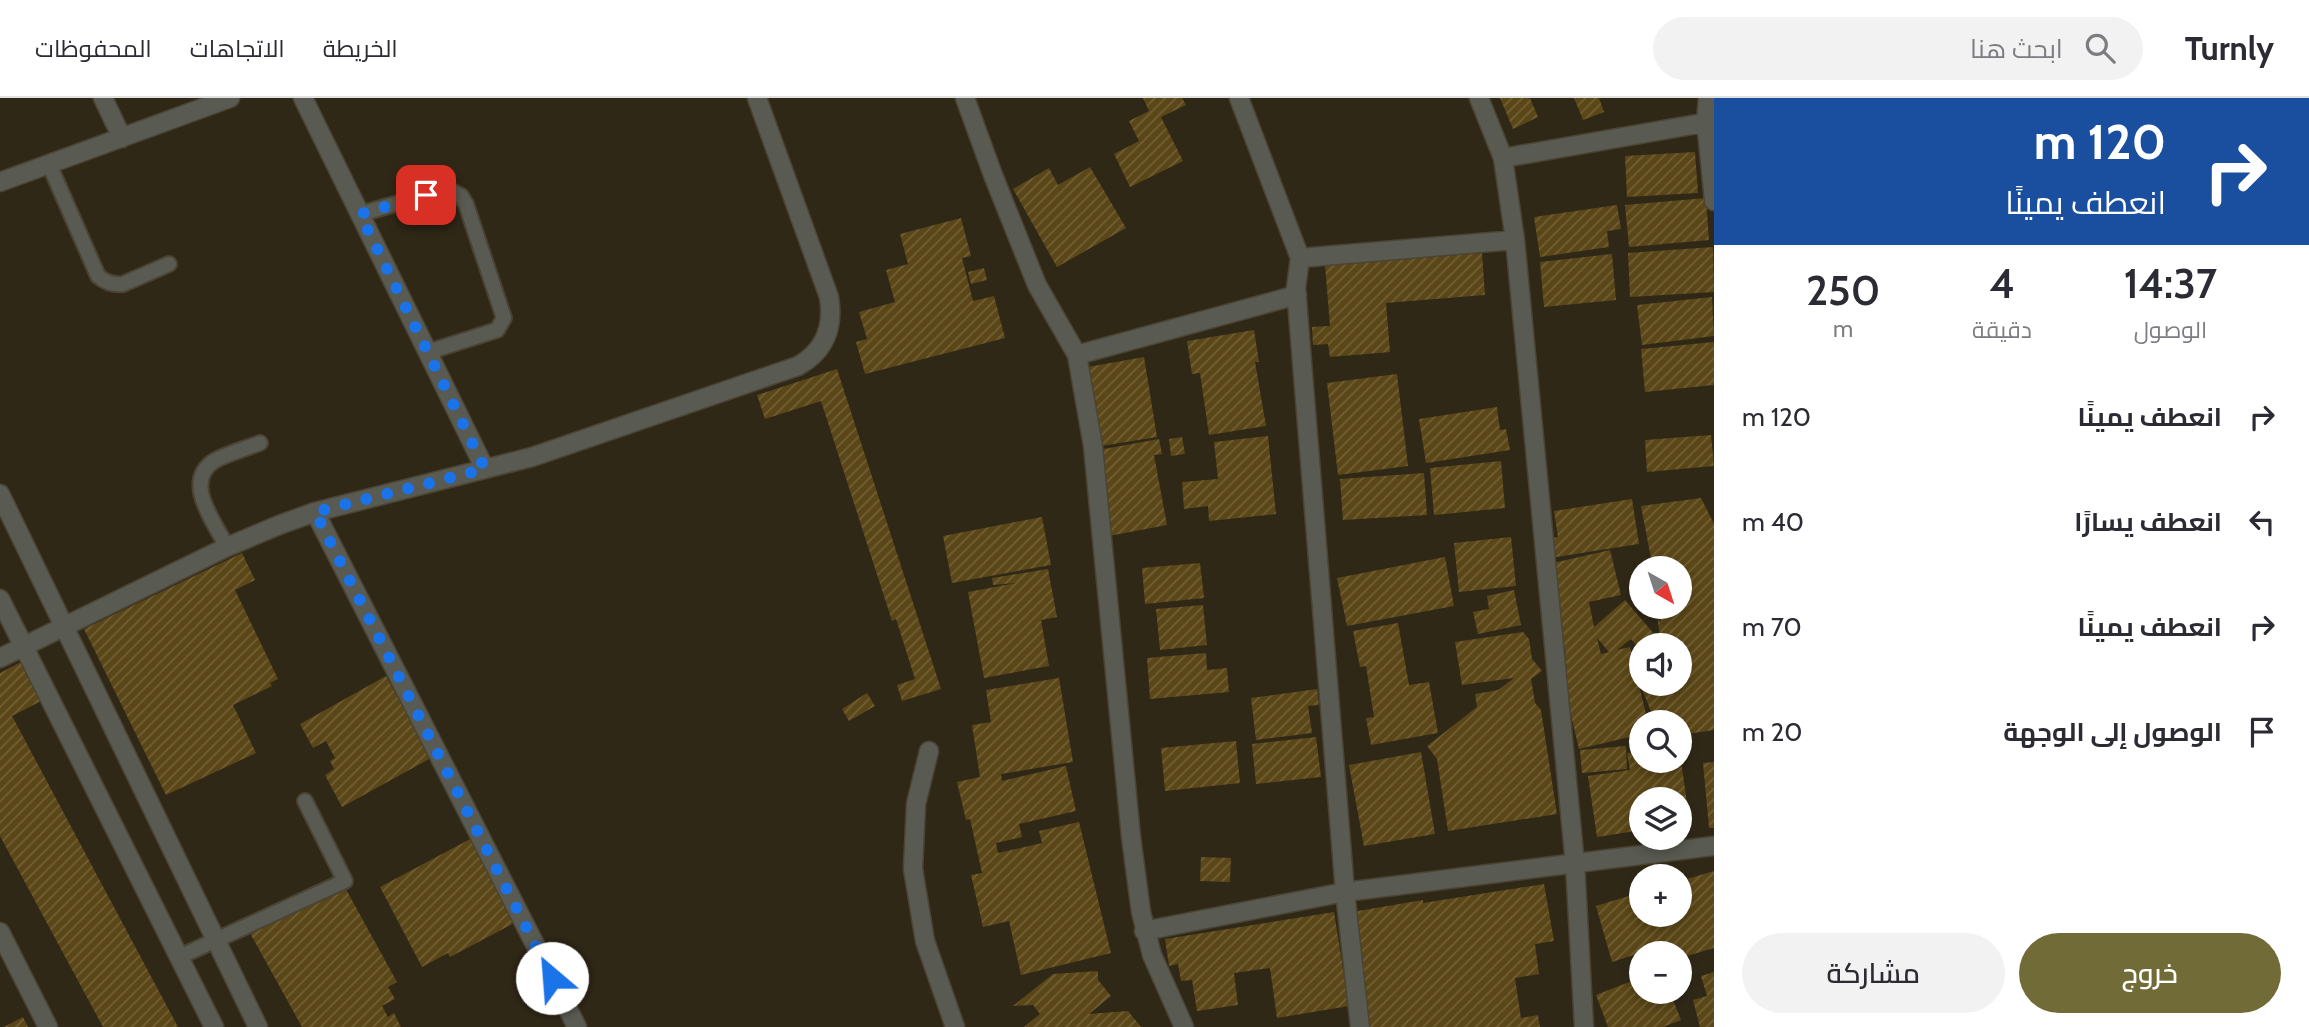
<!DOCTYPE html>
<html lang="ar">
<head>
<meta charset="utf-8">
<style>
  :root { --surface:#fff; --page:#f2f2f3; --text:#2b2b33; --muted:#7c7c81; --line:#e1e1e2; --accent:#716c37 }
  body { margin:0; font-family:Cabin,Cairo,sans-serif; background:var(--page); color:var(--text); direction:rtl; height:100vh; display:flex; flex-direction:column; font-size:26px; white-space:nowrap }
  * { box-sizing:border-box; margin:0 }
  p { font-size:23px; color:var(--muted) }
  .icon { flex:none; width:38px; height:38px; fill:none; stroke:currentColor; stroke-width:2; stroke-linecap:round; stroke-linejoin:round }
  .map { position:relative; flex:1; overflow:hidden; direction:ltr }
  .panel { display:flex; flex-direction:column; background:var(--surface); width:595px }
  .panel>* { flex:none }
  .guide { background:#1a4fa0; color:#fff; overflow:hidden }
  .needle { width:46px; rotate:141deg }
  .fabs { position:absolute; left:1629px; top:458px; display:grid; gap:14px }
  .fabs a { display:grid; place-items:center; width:63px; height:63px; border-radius:50%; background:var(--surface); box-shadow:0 4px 10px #0003; font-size:35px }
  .pin { position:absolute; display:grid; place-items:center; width:60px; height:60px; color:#fff; margin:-30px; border-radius:14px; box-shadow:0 4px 10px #0006 }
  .me { position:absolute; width:77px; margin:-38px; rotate:333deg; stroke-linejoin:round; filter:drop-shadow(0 0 5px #0008) }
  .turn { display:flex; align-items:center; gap:24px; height:147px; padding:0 28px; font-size:32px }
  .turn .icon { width:91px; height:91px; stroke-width:2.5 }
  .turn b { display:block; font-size:49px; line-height:60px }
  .eta { display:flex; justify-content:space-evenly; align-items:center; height:119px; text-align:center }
  .eta b { font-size:42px; font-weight:600; line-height:49px }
  .action { display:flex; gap:14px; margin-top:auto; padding:14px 28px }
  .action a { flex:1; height:80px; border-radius:42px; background:var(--accent); color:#fff; font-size:28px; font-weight:600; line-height:80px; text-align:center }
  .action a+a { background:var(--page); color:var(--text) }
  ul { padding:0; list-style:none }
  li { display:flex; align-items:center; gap:21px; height:105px; padding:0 28px }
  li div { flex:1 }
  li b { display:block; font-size:26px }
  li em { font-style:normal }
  header { display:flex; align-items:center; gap:42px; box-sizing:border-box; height:98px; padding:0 35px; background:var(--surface); border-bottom:2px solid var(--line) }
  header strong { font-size:33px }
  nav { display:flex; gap:38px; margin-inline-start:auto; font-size:24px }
  .search { width:490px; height:63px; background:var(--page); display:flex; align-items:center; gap:18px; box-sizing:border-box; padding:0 24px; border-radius:38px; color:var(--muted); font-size:26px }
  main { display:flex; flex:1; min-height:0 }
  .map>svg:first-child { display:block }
</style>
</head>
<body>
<header>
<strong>Turnly</strong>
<div class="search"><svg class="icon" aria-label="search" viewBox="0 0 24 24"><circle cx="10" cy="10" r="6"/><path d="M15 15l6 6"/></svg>ابحث هنا</div>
<nav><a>الخريطة</a><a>الاتجاهات</a><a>المحفوظات</a></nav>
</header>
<main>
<section class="panel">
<div class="guide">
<div class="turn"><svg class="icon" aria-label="right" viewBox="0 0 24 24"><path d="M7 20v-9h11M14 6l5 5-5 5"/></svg><div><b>120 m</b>انعطف يمينًا</div></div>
</div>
<div class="eta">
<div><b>14:37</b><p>الوصول</p></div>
<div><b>4</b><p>دقيقة</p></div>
<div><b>250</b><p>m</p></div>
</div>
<ul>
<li><svg class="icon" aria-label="right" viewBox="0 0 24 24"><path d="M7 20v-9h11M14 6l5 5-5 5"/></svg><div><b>انعطف يمينًا</b></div><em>120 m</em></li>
<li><svg class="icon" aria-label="left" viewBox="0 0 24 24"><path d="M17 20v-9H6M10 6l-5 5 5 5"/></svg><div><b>انعطف يسارًا</b></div><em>40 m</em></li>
<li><svg class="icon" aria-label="right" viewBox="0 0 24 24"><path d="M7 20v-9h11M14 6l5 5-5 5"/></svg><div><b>انعطف يمينًا</b></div><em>70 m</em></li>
<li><svg class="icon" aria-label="arrive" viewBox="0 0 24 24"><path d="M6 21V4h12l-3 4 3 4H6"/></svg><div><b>الوصول إلى الوجهة</b></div><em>20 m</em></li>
</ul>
<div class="action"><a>خروج</a><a>مشاركة</a></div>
</section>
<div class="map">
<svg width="1714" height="929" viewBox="0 0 1714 929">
  <defs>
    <pattern id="building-hatch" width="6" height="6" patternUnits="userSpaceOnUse" patternTransform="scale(1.75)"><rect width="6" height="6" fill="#5a4617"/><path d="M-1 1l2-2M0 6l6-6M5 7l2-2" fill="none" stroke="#716037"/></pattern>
  </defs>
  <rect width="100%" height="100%" fill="#302817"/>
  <path fill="url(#building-hatch)" fill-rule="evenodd" d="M 1143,0 L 1182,0 L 1186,7 L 1161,19 L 1183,63 L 1130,89 L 1114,56 L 1139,43 L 1129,23 L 1149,13 Z
    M 1500,0 L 1530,0 L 1538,19 L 1513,31 Z
    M 1574,0 L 1599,0 L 1604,14 L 1583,22 Z
    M 1695,54 L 1698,95 L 1627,99 L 1625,58 Z
    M 1090,69 L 1126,130 L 1057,169 L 1013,91 L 1049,70 L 1058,87 Z
    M 1706,100 L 1709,142 L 1629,149 L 1625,107 Z
    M 1617,107 L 1621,131 L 1607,133 L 1609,149 L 1540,159 L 1534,119 Z
    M 961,120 L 971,158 L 962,160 L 973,203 L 994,198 L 1005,240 L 865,276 L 856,244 L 867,241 L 859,214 L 895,204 L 886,172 L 908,166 L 900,136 Z
    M 1713,149 L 1714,194 L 1630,199 L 1628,155 Z
    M 1482,155 L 1485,197 L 1386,205 L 1390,254 L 1330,259 L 1328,246 L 1313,247 L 1312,229 L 1330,228 L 1325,167 Z
    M 1612,156 L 1616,202 L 1544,209 L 1540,164 Z
    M 984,170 L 987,182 L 971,186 L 968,174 Z
    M 1712,199 L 1714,238 L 1642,247 L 1637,207 Z
    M 1254,232 L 1259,264 L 1255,264 L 1266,328 L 1209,337 L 1200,275 L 1192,276 L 1187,243 Z
    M 1714,244 L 1714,287 L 1645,294 L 1641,251 Z
    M 1144,259 L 1157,339 L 1095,349 L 1082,270 Z
    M 837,271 L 941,591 L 902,603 L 897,587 L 915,581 L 896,521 L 892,523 L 821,303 L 765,321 L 757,297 Z
    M 1397,276 L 1408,368 L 1338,377 L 1327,285 Z
    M 1497,309 L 1500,332 L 1506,331 L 1510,352 L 1426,365 L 1419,321 Z
    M 1711,337 L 1714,368 L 1647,374 L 1645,342 Z
    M 1268,338 L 1276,416 L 1209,423 L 1208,408 L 1184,411 L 1182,384 L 1218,381 L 1214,344 Z
    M 1182,339 L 1185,356 L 1171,358 L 1169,341 Z
    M 1159,341 L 1162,356 L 1154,357 L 1167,427 L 1109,438 L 1093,353 Z
    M 1501,363 L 1505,410 L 1434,417 L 1430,370 Z
    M 1424,375 L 1427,417 L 1343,422 L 1340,381 Z
    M 1701,400 L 1714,426 L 1714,632 L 1680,637 L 1680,625 L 1656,625 L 1643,594 L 1659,586 L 1680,586 L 1680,548 L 1642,548 L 1642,554 L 1631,541 L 1617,552 L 1630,549 L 1648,625 L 1642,625 L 1642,636 L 1579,651 L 1557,558 L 1566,556 L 1552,493 L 1540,468 L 1610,452 L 1621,497 L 1589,504 L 1594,529 L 1625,502 L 1661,544 L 1657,519 L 1661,525 L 1659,509 L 1680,509 L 1680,471 L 1653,471 L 1641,408 ZM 1597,540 L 1609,554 L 1601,556 Z
    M 1632,401 L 1639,446 L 1550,460 L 1548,441 L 1558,439 L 1554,413 Z
    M 1042,419 L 1051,467 L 952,485 L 943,438 Z
    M 1511,439 L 1516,488 L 1459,494 L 1454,445 Z
    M 242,455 L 255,482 L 235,492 L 278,581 L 270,585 L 272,588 L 233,607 L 256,655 L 166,697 L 84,531 Z
    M 1445,459 L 1454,508 L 1347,528 L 1337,480 Z
    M 1200,465 L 1204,500 L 1145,506 L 1142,470 Z
    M 1048,471 L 1057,519 L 1041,522 L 1049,568 L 984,580 L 968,494 L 1016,485 L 993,487 L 992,480 Z
    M 1514,492 L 1521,527 L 1478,536 L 1473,514 L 1489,511 L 1487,498 Z
    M 1203,507 L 1207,547 L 1160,552 L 1156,511 Z
    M 1398,525 L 1409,587 L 1429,584 L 1438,635 L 1371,647 L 1366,620 L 1374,619 L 1366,568 L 1360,569 L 1353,533 Z
    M 1523,534 L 1529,541 L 1532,561 L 1542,573 L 1531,581 L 1535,605 L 1541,612 L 1557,716 L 1448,733 L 1437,661 L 1427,648 L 1477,609 L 1475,596 L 1498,592 L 1514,580 L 1462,587 L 1455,544 Z
    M 1206,555 L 1207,572 L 1227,570 L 1229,594 L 1150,601 L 1147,560 Z
    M 25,562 L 45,601 L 12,618 L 178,929 L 103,929 L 0,738 L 0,575 Z
    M 386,578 L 431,660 L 342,709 L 325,677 L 334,671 L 330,663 L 335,660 L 326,643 L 313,650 L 300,626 Z
    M 1059,580 L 1073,664 L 1001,676 L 1002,683 L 1066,668 L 1076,713 L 1019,726 L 1022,739 L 996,745 L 998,755 L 1042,745 L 1039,733 L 1079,724 L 1111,855 L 1021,877 L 1009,823 L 983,829 L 971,777 L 982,775 L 970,721 L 966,722 L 957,684 L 980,679 L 972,627 L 991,624 L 986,592 Z
    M 1317,591 L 1319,607 L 1308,608 L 1312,635 L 1256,642 L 1251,600 Z
    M 867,595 L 875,608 L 849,623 L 842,611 Z
    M 1316,639 L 1321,679 L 1256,686 L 1252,646 Z
    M 1236,643 L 1240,685 L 1165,693 L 1161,650 Z
    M 1626,648 L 1627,671 L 1582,675 L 1580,652 Z
    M 1642,653 L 1642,663 L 1681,663 L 1690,725 L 1680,726 L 1680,702 L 1642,702 L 1642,732 L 1597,739 L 1588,678 L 1630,672 L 1627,655 Z
    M 1421,654 L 1435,736 L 1364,748 L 1349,667 Z
    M 1714,664 L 1714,730 L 1709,730 L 1703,665 Z
    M 472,740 L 516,824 L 450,859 L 448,855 L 422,869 L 380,789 Z
    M 1201,759 L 1231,760 L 1230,784 L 1200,783 Z
    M 1714,773 L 1714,850 L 1680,860 L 1680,856 L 1654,856 L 1652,851 L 1612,864 L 1596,808 L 1642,794 L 1642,817 L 1680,817 L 1680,783 Z
    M 342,784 L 397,884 L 388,889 L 395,901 L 382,908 L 388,919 L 394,915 L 401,929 L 302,929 L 250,835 Z
    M 1544,786 L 1554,843 L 1535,846 L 1539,876 L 1515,880 L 1521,920 L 1538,917 L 1540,929 L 1370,929 L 1352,814 L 1423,802 L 1423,805 Z
    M 1334,814 L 1349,908 L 1277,920 L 1270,870 L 1234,875 L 1238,907 L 1197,913 L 1192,882 L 1181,883 L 1178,866 L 1169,868 L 1165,841 Z
    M 1098,873 L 1098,882 L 1111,898 L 1089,916 L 1128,913 L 1141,929 L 1024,929 L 1040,916 L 1033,907 L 1013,908 L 1053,876 Z
    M 1714,874 L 1714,929 L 1700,929 L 1693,902 L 1707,898 L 1701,878 Z
    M 1642,879 L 1642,894 L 1670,894 L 1681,922 L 1663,929 L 1608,929 L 1596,897 Z
    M 23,919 L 28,929 L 4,929 Z"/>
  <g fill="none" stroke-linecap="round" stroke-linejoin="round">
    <g stroke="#4b4434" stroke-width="18">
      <path id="service" d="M 49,66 L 98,178 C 106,185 114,187 123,186 L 169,166
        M 360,116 L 448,91 L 461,98 L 466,106 L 504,220 L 497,232 L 428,254
        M 227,449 C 215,425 182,384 214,363 C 228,355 245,351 260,345
        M 179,859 L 345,783 L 305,703"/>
    </g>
    <g stroke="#4b4434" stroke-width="21">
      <path id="minor" d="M 103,0 L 122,40
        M 303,0 L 485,371
        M 965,0 L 993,77 L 1037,187 L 1077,257 L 1093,348 L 1131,739 L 1141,814 L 1152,857 L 1184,929
        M 1239,0 L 1300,160 L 1296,190 L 1345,794 L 1360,929
        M 1479,0 L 1503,60 L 1515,142 L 1575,766 L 1584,929
        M 1708,0 L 1706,23 L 1714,103
        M 1503,60 L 1714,23
        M 0,84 L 230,0
        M 1300,160 L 1515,142
        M 1077,257 L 1297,197
        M 0,396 L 258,929
        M 315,414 L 577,929
        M 0,501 L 214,929
        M 0,560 L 227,449 L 279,427 L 315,414 L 532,359 L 798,268 C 825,253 834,229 829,199 L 757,0
        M 929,653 L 916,706 L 913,771 L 925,843 L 955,929
        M 1144,833 L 1345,794 L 1714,748
        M 0,834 L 48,929"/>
    </g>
    <use href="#service" stroke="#595a51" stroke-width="14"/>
    <use href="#minor" stroke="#595a51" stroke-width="18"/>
  </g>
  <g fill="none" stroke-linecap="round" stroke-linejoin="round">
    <path stroke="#1a73e8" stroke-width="12" stroke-dasharray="0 21.6" d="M 426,97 L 360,116 L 485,371 L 315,414 L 552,880"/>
  </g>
</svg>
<div class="fabs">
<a><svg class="needle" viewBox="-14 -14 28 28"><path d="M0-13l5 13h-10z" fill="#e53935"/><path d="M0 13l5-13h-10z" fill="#7c7c81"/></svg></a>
<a><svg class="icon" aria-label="sound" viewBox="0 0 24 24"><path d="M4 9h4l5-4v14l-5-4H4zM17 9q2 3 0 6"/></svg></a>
<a><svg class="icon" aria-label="search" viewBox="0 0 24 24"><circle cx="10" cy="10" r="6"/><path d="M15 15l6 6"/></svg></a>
<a><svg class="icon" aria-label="layers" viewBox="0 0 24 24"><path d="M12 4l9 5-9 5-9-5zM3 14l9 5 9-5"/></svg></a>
<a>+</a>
<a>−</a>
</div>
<div class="pin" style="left:426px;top:97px;background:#d93025"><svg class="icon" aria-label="arrive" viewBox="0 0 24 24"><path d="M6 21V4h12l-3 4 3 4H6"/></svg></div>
<svg class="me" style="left:552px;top:880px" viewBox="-20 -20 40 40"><circle r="19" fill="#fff"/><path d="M0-13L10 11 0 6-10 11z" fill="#1a73e8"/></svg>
</div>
</main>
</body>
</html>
